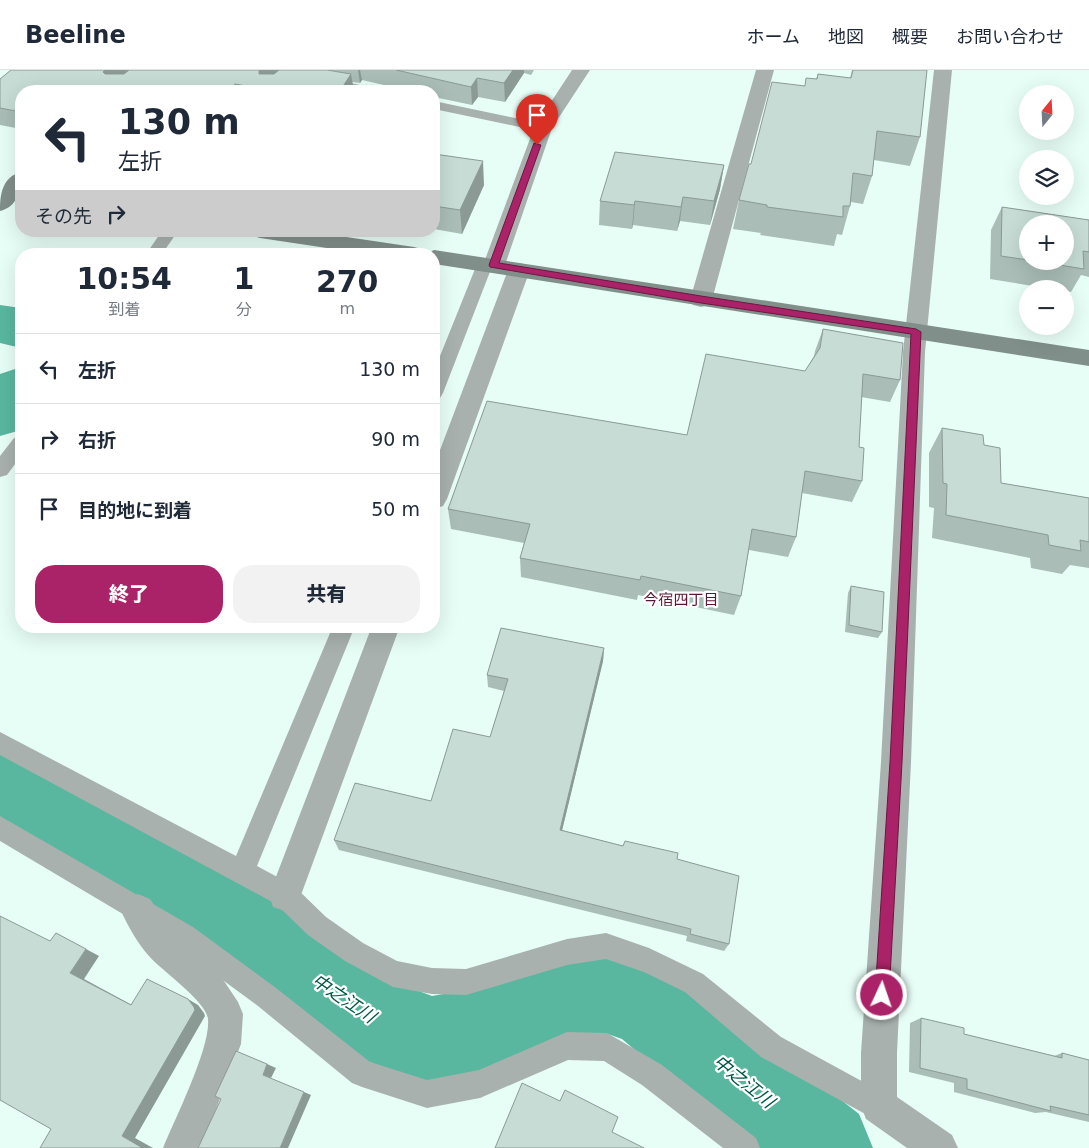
<!DOCTYPE html>
<html lang="ja">
<head>
<meta charset="utf-8">
<style>
  :root { --surface:#fff; --page:#f2f2f3; --text:#1f2937; --muted:#747a83; --line:#e0e1e3; --accent:#aa2267 }
  body { margin:0; font-family:"DejaVu Sans","Noto Sans JP",sans-serif; background:var(--page); color:var(--text); height:100vh; display:flex; flex-direction:column; font-size:19px; white-space:nowrap }
  * { box-sizing:border-box; margin:0 }
  p { font-size:16px; color:var(--muted) }
  .icon { flex:none; width:28px; height:28px; fill:none; stroke:currentColor; stroke-width:2; stroke-linecap:round; stroke-linejoin:round }
  .map { position:relative; flex:1; overflow:hidden }
  .details { position:absolute; left:15px; top:178px; width:425px; height:385px; display:flex; flex-direction:column; background:var(--surface); border-radius:20px; box-shadow:0 5px 20px #0002 }
  .details>* { flex:none }
  .top-card { position:absolute; left:15px; top:15px; width:425px; height:152px; border-radius:20px; box-shadow:0 5px 20px #0002; background:#fff; color:var(--text); overflow:hidden }
  .needle { width:32px; rotate:18deg }
  .buttons { position:absolute; left:1019px; top:15px; display:grid; gap:10px }
  .buttons a { display:grid; place-items:center; width:55px; height:55px; border-radius:50%; background:var(--surface); box-shadow:0 5px 20px #0002; font-size:25px }
  .pin { position:absolute; display:grid; place-items:center; width:42px; height:42px; color:#fff; margin:-51px -21px; border-radius:50% 50% 50% 0; rotate:-45deg; box-shadow:0 0 5px #0007 }
  .pin .icon { rotate:45deg }
  .me { position:absolute; width:55px; margin:-28px; rotate:3deg; stroke-linejoin:round; filter:drop-shadow(0 0 4px #0008) }
  .turn { display:flex; align-items:center; gap:18px; height:105px; padding:0 20px; font-size:22px }
  .turn .icon { width:65px; height:65px; stroke-width:2.5 }
  .turn b { display:block; font-size:35px; line-height:42px }
  .then { display:flex; align-items:center; height:48px; padding:0 20px; background:#0003; gap:10px; font-size:19px }
  .eta { display:flex; justify-content:space-evenly; align-items:center; height:85px; text-align:center }
  .eta b { font-size:30px; font-weight:800; line-height:35px }
  .action { display:flex; gap:10px; margin-top:auto; padding:10px 20px }
  .action a { flex:1; height:58px; border-radius:20px; background:var(--accent); color:#fff; font-size:20px; font-weight:800; line-height:58px; text-align:center }
  .action a+a { background:var(--page); color:var(--text) }
  ul { padding:0; list-style:none }
  li { display:flex; align-items:center; gap:15px; height:70px; padding:0 20px; border-top:1px solid var(--line) }
  li div { flex:1 }
  li b { display:block; font-size:19px }
  li em { font-style:normal }
  header { display:flex; align-items:center; gap:30px; box-sizing:border-box; height:70px; padding:0 25px; background:var(--surface); border-bottom:1px solid var(--line) }
  header strong { font-size:24px }
  nav { display:flex; gap:28px; margin-inline-start:auto; font-size:18px }
  .map>svg:first-child { display:block }
</style>
</head>
<body>
<header>
<strong>Beeline</strong>
<nav><a>ホーム</a><a>地図</a><a>概要</a><a>お問い合わせ</a></nav>
</header>
<div class="map">
<svg width="1089" height="1078" viewBox="0 0 1089 1078">
  <rect width="100%" height="100%" fill="#e7fef7"/>
  <g fill="none" stroke-linecap="round" stroke-linejoin="round">
    <path fill="#59b79f" fill-rule="evenodd" d="M 0,235 L 21,238 L 21,278 L 0,273 Z
      M 21,297 L 21,360 L 0,366 L 0,304 Z
      M 0,678 L 28,689 L 263,821 L 400,914 L 432,926 L 483,917 L 567,878 L 605,875 L 682,905 L 859,1044 L 873,1078 L 751,1078 L 622,969 L 605,963 L 574,965 L 523,992 L 491,1005 L 432,1016 L 341,981 L 203,881 L 0,758 Z"/>
    <path fill="#a8b1ae" fill-rule="evenodd" d="M 326,8 L 375,18 L 377,21 L 351,21 L 321,15 L 319,12 L 321,9 Z
      M 434,31 L 543,54 L 548,55 L 550,58 L 548,61 L 543,62 L 434,39 Z
      M 162,161 L 178,161 L 162,184 L 146,184 Z
      M 485,189 L 491,190 L 493,194 L 443,323 L 440,328 L 434,330 L 434,301 L 477,194 L 479,190 Z
      M 21,366 L 21,386 L 7,405 L 0,407 L 0,386 L 14,368 Z
      M 333,556 L 355,556 L 257,796 L 294,816 L 326,847 L 363,873 L 397,891 L 432,898 L 466,899 L 567,869 L 606,863 L 649,878 L 703,904 L 781,967 L 889,1026 L 893,1036 L 889,1046 L 879,1050 L 869,1046 L 761,987 L 685,922 L 644,902 L 606,889 L 567,895 L 466,925 L 432,924 L 393,917 L 345,891 L 308,865 L 276,834 L 0,685 L 0,662 L 236,786 Z
      M 0,746 L 193,857 L 276,918 L 370,992 L 427,1010 L 479,1000 L 567,962 L 607,963 L 662,995 L 756,1068 L 760,1078 L 723,1078 L 642,1015 L 604,991 L 568,990 L 480,1028 L 427,1038 L 362,1017 L 352,1013 L 258,936 L 175,875 L 0,771 Z"/>
    <path fill="#a8b1ae" fill-rule="evenodd" d="M 572,0 L 590,0 L 552,58 L 505,195 L 501,200 L 494,202 L 487,200 L 483,195 L 534,58 Z
      M 756,0 L 774,0 L 712,230 L 709,235 L 701,237 L 693,235 L 690,230 Z
      M 934,0 L 952,0 L 925,282 L 911,692 L 897,983 L 897,1027 L 952,1065 L 958,1078 L 907,1078 L 866,1049 L 861,1036 L 861,983 L 881,692 L 903,282 Z
      M 519,193 L 527,195 L 530,200 L 447,429 L 443,436 L 434,439 L 434,396 L 508,200 L 511,195 Z
      M 372,556 L 400,556 L 301,825 L 297,837 L 285,841 L 273,837 L 269,825 Z
      M 138,824 L 150,829 L 172,862 L 220,905 L 238,932 L 243,944 L 241,974 L 201,1078 L 163,1078 C 175,1049 211,977 208,949 C 206,931 162,901 149,886 C 138,874 128,856 121,841 L 126,829 Z"/>
    <path fill="#818f8a" fill-rule="evenodd" d="M 21,102 C 22,118 18,137 0,141 C 0,125 2,107 21,102 Z
      M 250,161 L 306,161 L 414,177 L 421,179 L 424,184 L 367,184 L 260,168 L 253,166 Z
      M 434,180 L 1089,280 L 1089,296 L 434,194 L 434,184 L 426,184 Z"/>
  </g>
  <path fill="#aabdb7" fill-rule="evenodd" d="M 11,0 L 534,0 L 531,5 L 524,3 L 505,32 L 478,27 L 472,35 L 434,27 L 434,21 L 410,21 L 362,10 L 360,13 L 352,12 L 354,21 L 21,21 L 21,59 L 0,55 L 0,9 Z
    M 852,0 L 927,0 L 920,67 L 910,96 L 874,90 L 872,106 L 863,134 L 851,132 L 850,136 L 842,165 L 837,164 L 834,176 L 760,165 L 761,163 L 733,159 L 739,130 L 751,94 L 804,16 L 816,9 L 818,4 L 850,8 Z
    M 434,84 L 484,115 L 462,164 L 434,159 Z
    M 724,95 L 720,119 L 710,155 L 680,151 L 677,161 L 633,155 L 632,159 L 599,155 L 600,131 Z
    M 1002,137 L 1089,150 L 1089,207 L 1081,205 L 1071,222 L 1065,221 L 1065,219 L 1051,219 L 990,209 L 991,160 ZM 1028,154 L 1065,191 L 1028,191 Z
    M 823,259 L 900,310 L 890,332 L 861,327 L 859,377 L 862,411 L 852,432 L 802,423 L 796,467 L 788,487 L 749,480 L 741,526 L 734,545 L 638,525 L 637,530 L 521,507 L 520,488 L 524,473 L 451,459 L 448,439 L 687,365 L 805,301 L 814,286 L 815,281 Z
    M 942,358 L 984,375 L 1001,413 L 1089,428 L 1089,498 L 1070,495 L 1062,504 L 1031,498 L 1030,488 L 932,468 L 934,438 L 929,437 L 929,383 Z
    M 851,516 L 882,562 L 878,568 L 845,562 L 848,523 Z
    M 604,578 L 603,591 L 562,760 L 623,776 L 677,789 L 729,874 L 724,881 L 686,871 L 687,866 L 339,780 L 334,770 L 431,731 L 490,667 L 504,621 L 488,617 L 487,605 Z
    M 921,948 L 964,964 L 1054,986 L 1062,983 L 1089,990 L 1089,1052 L 1046,1042 L 1035,1043 L 954,1022 L 954,1013 L 909,1002 L 910,953 Z"/>
  <path fill="#8b9a95" d="M 105,0 L 131,0 L 110,21 L 103,2 Z
    M 260,0 L 298,0 L 272,8 L 263,20 L 259,1 Z
    M 358,0 L 360,0 L 362,10 L 360,13 Z
    M 513,0 L 524,0 L 524,3 L 505,32 L 504,13 Z
    M 351,4 L 354,21 L 340,21 Z
    M 477,8 L 478,27 L 472,35 L 471,17 Z
    M 235,14 L 237,21 L 230,21 Z
    M 483,91 L 484,115 L 462,164 L 460,140 Z
    M 724,95 L 720,119 L 710,155 L 714,131 Z
    M 683,127 L 680,151 L 677,161 L 681,137 Z
    M 635,131 L 633,155 L 632,159 L 634,135 Z
    M 604,578 L 603,591 L 560,769 L 560,760 Z
    M 86,879 L 99,886 L 84,909 L 143,941 L 131,935 L 70,903 Z
    M 188,929 L 198,935 L 204,943 L 205,946 L 135,1068 L 153,1078 L 140,1078 L 122,1066 Z
    M 267,994 L 276,998 L 271,1008 L 263,1005 Z
    M 304,1022 L 311,1025 L 288,1078 L 280,1078 Z"/>
  <path fill="#c6dcd5" stroke="#8b9a95" d="M 11,0 L 105,0 L 103,2 L 105,4 L 124,4 L 129,0 L 260,0 L 259,1 L 259,4 L 274,4 L 279,0 L 327,0 L 351,4 L 340,21 L 274,21 L 235,14 L 230,21 L 21,21 L 21,42 L 0,38 L 0,9 Z
    M 396,0 L 513,0 L 504,13 L 477,8 L 471,17 Z
    M 853,0 L 927,0 L 920,67 L 877,61 L 872,106 L 853,103 L 850,136 L 843,136 L 843,147 L 767,137 L 767,135 L 739,130 L 749,94 L 751,94 L 772,12 L 805,16 L 806,8 L 817,9 L 818,4 L 851,8 Z
    M 615,82 L 724,95 L 714,131 L 683,127 L 681,137 L 635,131 L 634,135 L 600,131 Z
    M 434,84 L 483,91 L 460,140 L 434,136 Z
    M 1002,137 L 1089,150 L 1089,182 L 1083,181 L 1084,199 L 1035,191 L 1065,191 L 1065,154 L 1028,154 L 1028,190 L 1001,186 Z
    M 823,259 L 903,273 L 900,310 L 863,304 L 859,377 L 864,378 L 862,411 L 805,401 L 796,467 L 752,459 L 741,526 L 641,506 L 640,510 L 520,488 L 530,454 L 448,439 L 487,331 L 687,365 L 706,284 L 805,301 L 820,278 Z
    M 942,358 L 983,365 L 984,375 L 1000,378 L 1001,413 L 1089,428 L 1089,472 L 1080,470 L 1081,481 L 1049,475 L 1048,465 L 946,445 L 947,414 L 943,413 Z
    M 851,516 L 884,522 L 882,562 L 849,555 Z
    M 501,558 L 604,578 L 560,760 L 623,776 L 625,771 L 678,783 L 677,789 L 739,806 L 729,874 L 690,864 L 691,859 L 334,770 L 355,713 L 431,731 L 453,659 L 490,667 L 508,609 L 487,605 Z
    M 0,846 L 50,871 L 56,863 L 86,879 L 70,903 L 131,935 L 147,909 L 188,929 L 194,937 L 195,940 L 122,1066 L 141,1077 L 140,1078 L 40,1078 L 51,1059 L 0,1030 Z
    M 921,948 L 964,958 L 964,964 L 1062,988 L 1062,983 L 1089,990 L 1089,1045 L 1050,1036 L 1051,1041 L 967,1019 L 967,1009 L 920,998 Z
    M 236,981 L 267,994 L 263,1005 L 304,1022 L 280,1078 L 198,1078 L 221,1029 L 215,1026 Z
    M 522,1013 L 560,1031 L 565,1020 L 618,1047 L 612,1062 L 644,1078 L 495,1078 Z"/>
  <path fill="#aa2267" stroke="#6e1643" d="M 534,73 L 541,75 L 499,193 L 701,226 L 916,259 L 921,262 L 902,692 L 889,925 L 887,930 L 882,932 L 877,930 L 875,925 L 890,692 L 911,264 L 701,233 L 490,197 L 489,195 Z"/>
  <g text-anchor="middle" dominant-baseline="central" stroke-width="4.5" stroke-linejoin="round" paint-order="stroke">
    <g font-size="15" fill="#581736" stroke="#fff">
      <text x="681" y="530">今宿四丁目</text>
    </g>
    <g font-size="18" font-style="italic" fill="#015646" stroke="#fff">
      <text transform="translate(344 928) rotate(34)">中之江川</text>
      <text transform="translate(744 1011) rotate(39)">中之江川</text>
    </g>
  </g>
</svg>
<div class="buttons">
<a><svg class="needle" viewBox="-14 -14 28 28"><path d="M0-13l5 13h-10z" fill="#e53935"/><path d="M0 13l5-13h-10z" fill="#747a83"/></svg></a>
<a><svg class="icon" aria-label="layers" viewBox="0 0 24 24"><path d="M12 4l9 5-9 5-9-5zM3 14l9 5 9-5"/></svg></a>
<a>+</a>
<a>−</a>
</div>
<div class="pin" style="left:537px;top:75px;background:#d93025"><svg class="icon" aria-label="arrive" viewBox="0 0 24 24"><path d="M6 21V4h12l-3 4 3 4H6"/></svg></div>
<svg class="me" style="left:882px;top:925px" viewBox="-20 -20 40 40"><circle r="17" fill="#aa2267" stroke="#fff" stroke-width="3"/><path d="M0-11L8 9 0 5-8 9z" fill="#fff"/></svg>
<div class="top-card">
<div class="turn"><svg class="icon" aria-label="left" viewBox="0 0 24 24"><path d="M17 20v-9H6M10 6l-5 5 5 5"/></svg><div><b>130 m</b>左折</div></div>
<div class="then">その先<svg class="icon" aria-label="right" viewBox="0 0 24 24"><path d="M7 20v-9h11M14 6l5 5-5 5"/></svg></div>
</div>
<section class="details">
<div class="eta">
<div><b>10:54</b><p>到着</p></div>
<div><b>1</b><p>分</p></div>
<div><b>270</b><p>m</p></div>
</div>
<ul>
<li><svg class="icon" aria-label="left" viewBox="0 0 24 24"><path d="M17 20v-9H6M10 6l-5 5 5 5"/></svg><div><b>左折</b></div><em>130 m</em></li>
<li><svg class="icon" aria-label="right" viewBox="0 0 24 24"><path d="M7 20v-9h11M14 6l5 5-5 5"/></svg><div><b>右折</b></div><em>90 m</em></li>
<li><svg class="icon" aria-label="arrive" viewBox="0 0 24 24"><path d="M6 21V4h12l-3 4 3 4H6"/></svg><div><b>目的地に到着</b></div><em>50 m</em></li>
</ul>
<div class="action"><a>終了</a><a>共有</a></div>
</section>
</div>
</body>
</html>
